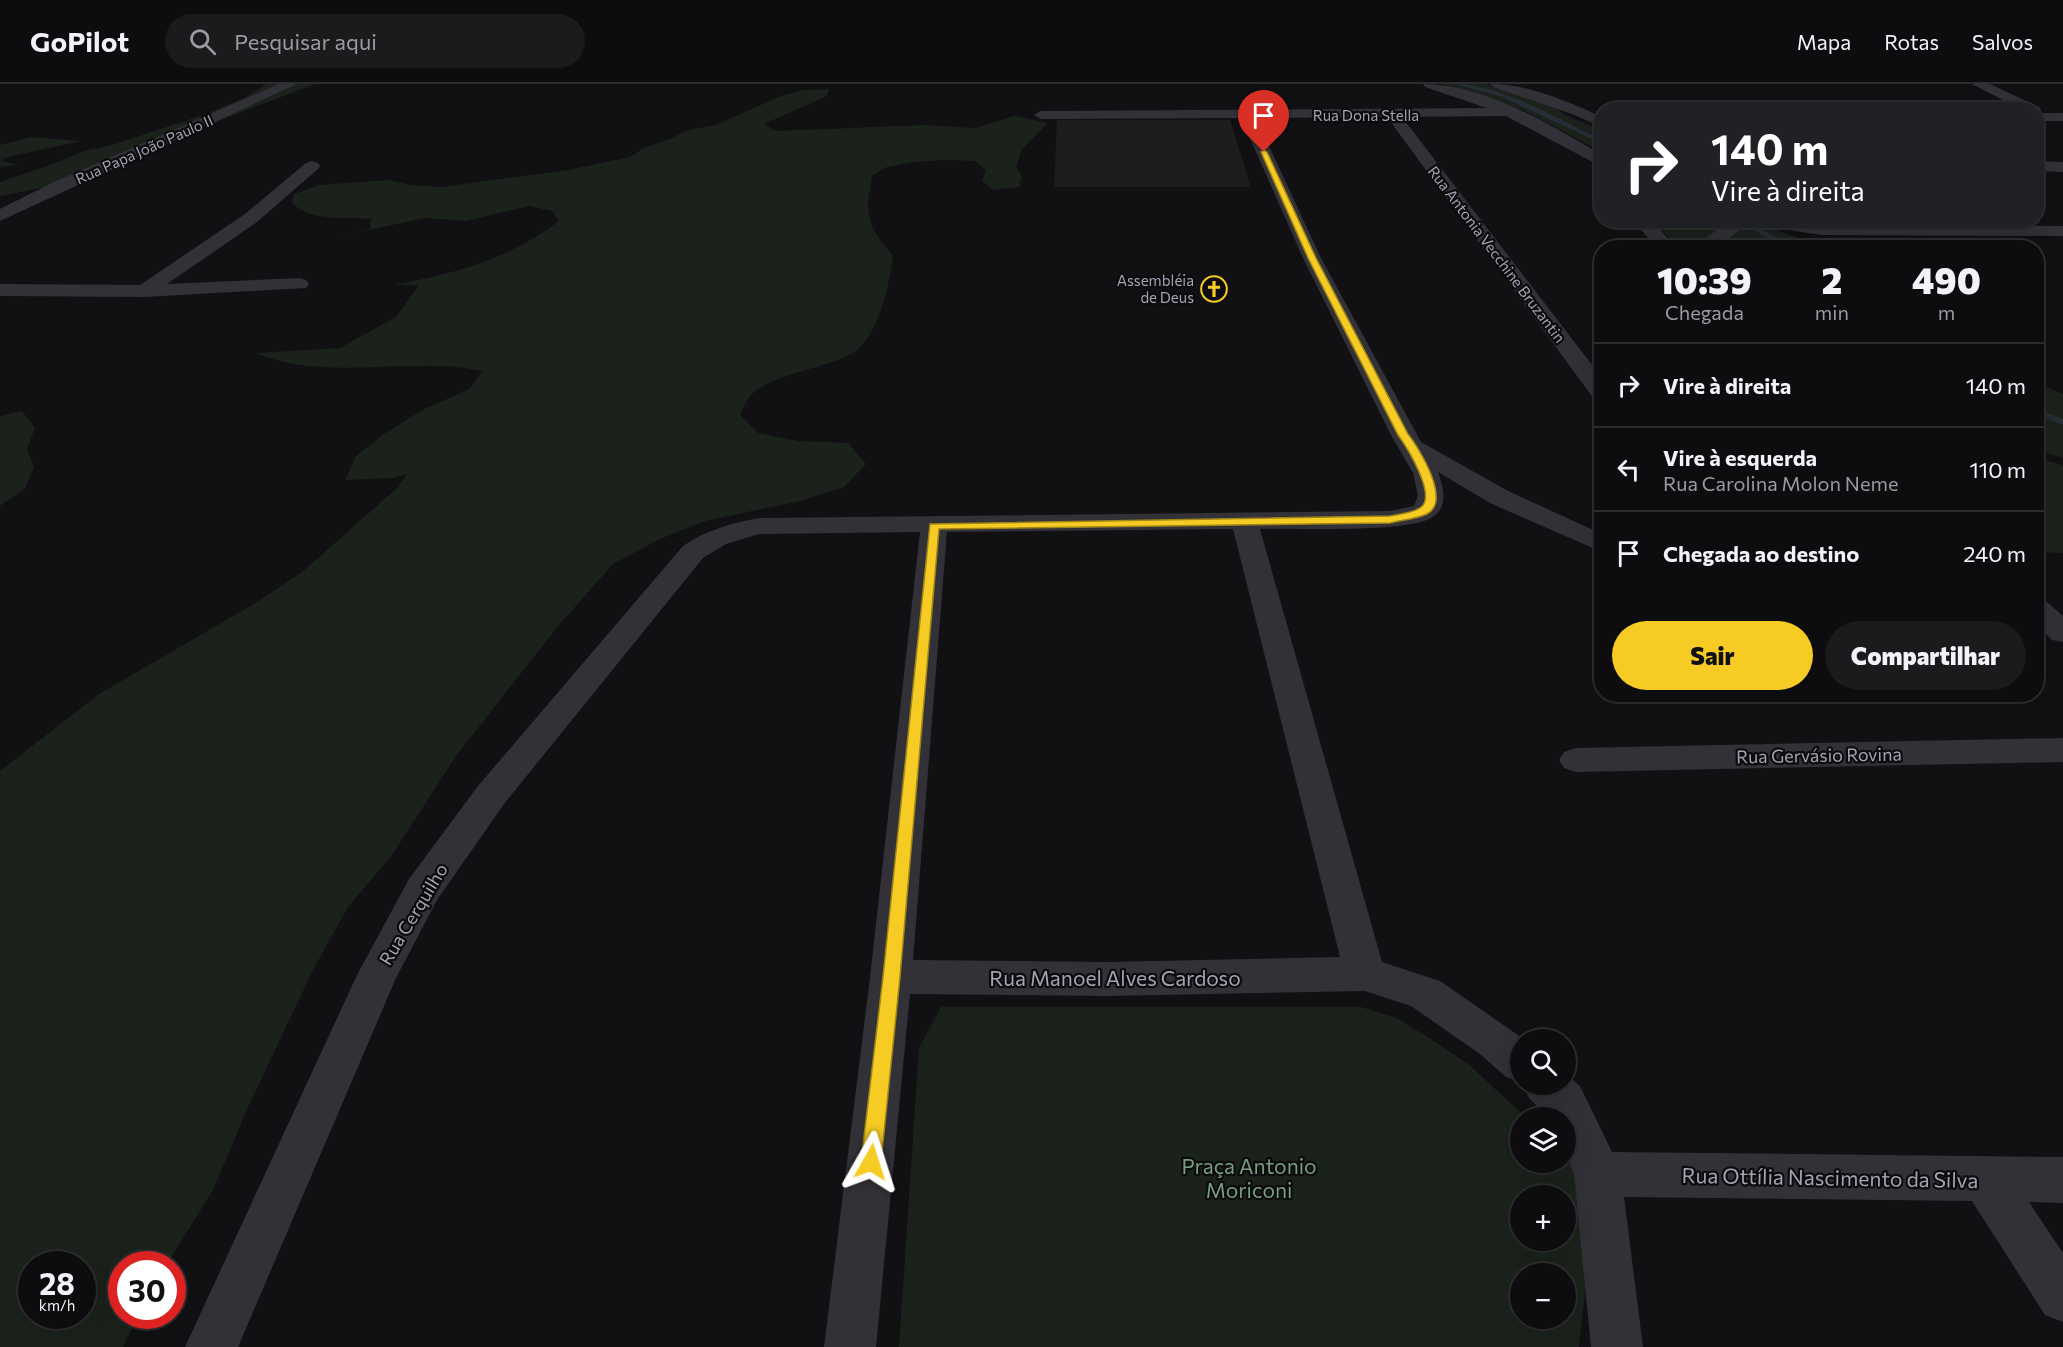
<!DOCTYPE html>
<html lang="pt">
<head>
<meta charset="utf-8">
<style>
  :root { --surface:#0d0c0e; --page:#1b1a1c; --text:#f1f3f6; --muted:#9a9b9e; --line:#2d2c2e; --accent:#f6cc24 }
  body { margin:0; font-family:Commissioner,sans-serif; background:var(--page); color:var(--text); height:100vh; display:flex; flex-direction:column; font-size:22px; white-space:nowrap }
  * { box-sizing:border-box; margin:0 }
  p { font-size:20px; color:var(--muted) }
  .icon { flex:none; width:33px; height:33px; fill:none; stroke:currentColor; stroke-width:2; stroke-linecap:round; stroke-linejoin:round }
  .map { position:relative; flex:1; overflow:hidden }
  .side { position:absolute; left:1594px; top:156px; width:450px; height:462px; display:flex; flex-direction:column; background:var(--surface); border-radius:24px; box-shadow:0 6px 24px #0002,0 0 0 2px var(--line) }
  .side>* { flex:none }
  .guide { position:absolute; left:1594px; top:18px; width:450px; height:126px; border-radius:24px; box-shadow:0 6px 24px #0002,0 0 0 2px var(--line); background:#202124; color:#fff; overflow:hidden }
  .buttons { position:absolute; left:1510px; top:945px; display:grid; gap:12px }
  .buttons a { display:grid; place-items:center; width:66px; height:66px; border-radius:50%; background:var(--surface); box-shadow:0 6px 24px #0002,0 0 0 2px var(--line); font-size:30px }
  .speed { position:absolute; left:18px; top:1167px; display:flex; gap:12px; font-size:30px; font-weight:700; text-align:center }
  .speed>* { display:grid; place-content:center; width:78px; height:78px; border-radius:50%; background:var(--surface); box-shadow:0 6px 24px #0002,0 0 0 2px var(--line); line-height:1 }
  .speed small { font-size:15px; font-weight:400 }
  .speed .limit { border:9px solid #d22; background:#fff; color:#111 }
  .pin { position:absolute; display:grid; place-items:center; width:51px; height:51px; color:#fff; margin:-62px -26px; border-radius:50% 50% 50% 0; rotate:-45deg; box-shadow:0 0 6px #0007 }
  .pin .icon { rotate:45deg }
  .me { position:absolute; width:66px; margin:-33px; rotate:6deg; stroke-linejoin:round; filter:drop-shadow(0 0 4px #0008) }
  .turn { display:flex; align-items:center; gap:21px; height:126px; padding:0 18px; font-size:27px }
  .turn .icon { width:78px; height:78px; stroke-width:2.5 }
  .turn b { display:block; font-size:42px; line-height:51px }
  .eta { display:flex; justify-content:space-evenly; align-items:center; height:102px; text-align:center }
  .eta b { font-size:36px; font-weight:800; line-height:42px }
  .action { display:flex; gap:12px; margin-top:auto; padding:12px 18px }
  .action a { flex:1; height:69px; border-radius:36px; background:var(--accent); color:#111; font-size:24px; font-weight:800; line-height:69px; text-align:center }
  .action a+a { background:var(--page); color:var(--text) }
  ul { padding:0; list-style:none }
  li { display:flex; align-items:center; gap:18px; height:84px; padding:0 18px; border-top:2px solid var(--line) }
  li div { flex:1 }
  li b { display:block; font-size:22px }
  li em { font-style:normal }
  header { display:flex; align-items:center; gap:36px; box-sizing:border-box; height:84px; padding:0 30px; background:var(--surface); border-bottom:2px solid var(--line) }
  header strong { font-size:28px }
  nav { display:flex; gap:33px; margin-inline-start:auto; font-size:21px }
  .search { width:420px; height:54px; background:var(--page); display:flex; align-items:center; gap:15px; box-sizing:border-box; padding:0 21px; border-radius:33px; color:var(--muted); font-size:22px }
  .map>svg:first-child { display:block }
</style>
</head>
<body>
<header>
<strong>GoPilot</strong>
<div class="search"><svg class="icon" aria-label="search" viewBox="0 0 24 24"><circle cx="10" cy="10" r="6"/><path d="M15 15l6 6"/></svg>Pesquisar aqui</div>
<nav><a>Mapa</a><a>Rotas</a><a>Salvos</a></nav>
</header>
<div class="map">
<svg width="2063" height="1263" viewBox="0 0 2063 1263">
  <rect width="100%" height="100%" fill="#111012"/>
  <path fill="#1d1c1f" d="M 1057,36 L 1230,36 L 1251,103 L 1054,103 Z"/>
  <path fill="#1b221c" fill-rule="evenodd" d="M 266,0 L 315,0 L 226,34 L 77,97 L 0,112 L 0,98 L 53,80 L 84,67 L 112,61 L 206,30 L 244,14 Z
    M 1442,0 L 1487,0 L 1554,22 L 1565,31 L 1602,47 L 1602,68 L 1523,26 Z
    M 829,5 L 827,12 L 764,40 L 776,47 L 924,41 L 976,44 L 1014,32 L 1048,39 L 1022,65 L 1016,83 L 1022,93 L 1019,103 L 992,106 L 982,96 L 986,86 L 975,77 L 946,76 L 913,78 L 887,83 L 872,92 C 865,129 866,142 893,171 C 890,199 879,251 854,268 C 825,286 777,287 751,311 C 746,316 743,325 740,331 L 758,349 L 798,357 L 848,359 L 866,380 L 844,403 L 800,417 L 705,437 L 660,455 L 613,480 L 559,541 L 456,672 L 392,771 L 348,823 L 313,886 L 249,1021 L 213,1106 L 167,1180 L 122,1180 L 122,1232 L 138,1232 L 123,1263 L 0,1263 L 0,687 L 99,610 L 259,517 L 302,488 L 396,405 L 407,390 L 393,394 L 345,396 L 356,372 L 384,350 L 424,325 L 470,305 L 482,287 C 409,271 327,299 256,269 L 340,264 L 396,233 L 419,201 L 393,201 C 454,190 509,175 559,137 L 552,127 L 529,122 L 466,137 L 425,134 L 336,153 L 370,145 L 371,135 C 346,133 311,138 292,119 L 294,110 L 319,101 L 388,96 L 411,101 L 441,103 L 568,86 L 630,73 L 644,64 L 672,54 L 688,46 L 716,41 L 781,12 L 804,6 ZM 32,1180 L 82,1180 L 82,1232 L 32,1232 Z
    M 31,53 L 81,57 L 3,74 L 2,77 L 17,81 L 0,83 L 0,61 Z
    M 1653,137 L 1752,137 L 1803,156 L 1858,156 L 1889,163 L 1760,163 L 1738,154 L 1725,163 L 1691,164 L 1688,161 L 1678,163 Z
    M 2037,299 L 2063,310 L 2063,374 L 2037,366 Z
    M 22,327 L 35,344 L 27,365 L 34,383 L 25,404 L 0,422 L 0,332 Z
    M 2037,374 L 2063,381 L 2063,469 L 2037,468 Z
    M 941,923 L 1361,923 L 1397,934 L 1434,957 L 1469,981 L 1526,1033 L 1521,1034 L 1521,1078 L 1566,1078 L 1566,1076 L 1598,1090 L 1579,1263 L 899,1263 L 919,964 ZM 1521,1112 L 1566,1112 L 1566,1156 L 1521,1156 ZM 1521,1190 L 1566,1190 L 1566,1234 L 1521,1234 Z"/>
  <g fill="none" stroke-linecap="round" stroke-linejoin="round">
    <path fill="#272d35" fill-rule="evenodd" d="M 1456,0 C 1500,0 1562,37 1602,56 L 1602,60 L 1502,13 Z
      M 1738,136 L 1747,136 L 1793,164 L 1784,164 Z
      M 2037,325 L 2063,335 L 2063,341 L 2037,331 Z"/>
    <path fill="#313137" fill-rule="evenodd" d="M 279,0 L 297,0 L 0,137 L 0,125 L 54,98 Z
      M 1423,0 C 1484,0 1551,41 1602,71 L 1602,83 L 1506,32 L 1402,33 L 1602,294 L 1602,317 L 1594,315 L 1387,33 L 1256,34 L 1321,174 L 1421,358 L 1508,407 L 1602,450 L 1602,468 L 1490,419 L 1438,388 C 1444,404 1449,424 1431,434 C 1406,449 1295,444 1260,445 L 1382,878 L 1440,897 L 1525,956 L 1521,956 L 1521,998 L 1506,993 L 1480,970 L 1411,922 L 1365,907 L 1106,912 L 910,910 L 876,1263 L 824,1263 L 870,893 L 920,448 L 759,450 L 726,460 L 703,474 L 504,720 L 437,816 L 396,894 L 238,1263 L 185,1263 L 357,891 L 409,795 L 478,702 L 683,462 C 706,446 732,439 759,434 L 1390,427 L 1414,422 L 1418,412 L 1413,389 L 1391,351 L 1303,174 L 1241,34 L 1041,35 L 1034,31 L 1041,27 L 1487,24 L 1425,3 ZM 1233,445 L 1340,873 L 1106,878 L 913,876 L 947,448 Z
      M 1491,0 C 1528,0 1569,18 1602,33 L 1602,43 L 1572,30 L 1493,3 Z
      M 1972,0 L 1990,0 L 2039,23 L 2041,26 L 2039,29 L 2063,29 L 2063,37 L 2037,37 L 2037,26 L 2022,26 Z
      M 312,77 L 318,79 L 320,82 L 318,85 L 257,138 L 167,200 L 299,194 L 306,196 L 309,200 L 306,204 L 144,213 L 0,212 L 0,200 L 140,201 L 245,130 L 306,79 Z
      M 2037,77 L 2063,78 L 2063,88 L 2037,87 Z
      M 1632,136 L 1651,136 L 1677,164 L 1657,164 Z
      M 1730,136 L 1794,136 L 1822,141 L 2063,142 L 2063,152 L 1822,151 L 1748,140 L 1715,164 L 1693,164 Z
      M 2037,515 L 2047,518 L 2063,532 L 2063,558 L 2052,556 L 2037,541 Z
      M 2063,654 L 2063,678 L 1576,688 L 1564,684 L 1559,676 L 1564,668 L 1576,664 Z
      M 1566,990 L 1580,1002 L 1612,1068 L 2063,1073 L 2063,1119 L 2029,1118 L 2063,1169 L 2063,1238 L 2045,1231 L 1972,1117 L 1624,1113 L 1643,1263 L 1591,1263 L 1574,1090 L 1566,1071 L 1566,1034 L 1549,1034 L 1529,1014 L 1523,1000 L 1566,1000 Z"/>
  </g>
  <path fill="#f6cc24" stroke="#a08517" stroke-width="1.5" d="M 1264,66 L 1267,68 L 1316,174 L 1408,350 C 1419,364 1452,417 1427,430 C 1417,435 1401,436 1390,439 L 939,445 L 900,893 L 881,1078 L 878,1085 L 871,1087 L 864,1085 L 861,1078 L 883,893 L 930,440 L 1390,432 C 1399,430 1414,429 1421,423 C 1437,411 1406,362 1398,351 L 1308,174 L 1261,68 Z"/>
  <defs>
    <g id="church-ring" transform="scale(1.35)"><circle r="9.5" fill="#0c0b0d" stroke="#f6cc24" stroke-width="1.5"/><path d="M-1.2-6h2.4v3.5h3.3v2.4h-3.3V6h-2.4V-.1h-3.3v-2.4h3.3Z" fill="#f6cc24"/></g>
  </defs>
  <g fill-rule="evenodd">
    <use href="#church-ring" x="1214" y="205"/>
  </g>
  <g text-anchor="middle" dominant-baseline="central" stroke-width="4.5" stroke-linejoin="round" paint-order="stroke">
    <g font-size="15" fill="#a1a4b3" stroke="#0c0b0d">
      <text x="1366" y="31">Rua Dona Stella</text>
      <text transform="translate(144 65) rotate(-24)">Rua Papa João Paulo II</text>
      <text transform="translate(1497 170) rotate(53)">Rua Antonia Vecchine Bruzantin</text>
    </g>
    <g font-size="15" fill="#a1a4b3" stroke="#0c0b0d" text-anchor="end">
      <text x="1194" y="196">Assembléia<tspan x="1194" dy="17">de Deus</tspan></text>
    </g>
    <g font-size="18" fill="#a1a4b3" stroke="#0c0b0d">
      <text transform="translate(1819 671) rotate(-1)">Rua Gervásio Rovina</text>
      <text transform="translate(413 830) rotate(-59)">Rua Cerquilho</text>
    </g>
    <g font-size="21" fill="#a1a4b3" stroke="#0c0b0d">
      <text x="1115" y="893">Rua Manoel Alves Cardoso</text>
      <text transform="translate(1830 1093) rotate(1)">Rua Ottília Nascimento da Silva</text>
    </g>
    <g font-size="21" fill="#779f7f" stroke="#0c0b0d">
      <text x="1249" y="1081">Praça Antonio<tspan x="1249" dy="24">Moriconi</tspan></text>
    </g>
  </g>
</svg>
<div class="buttons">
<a><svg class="icon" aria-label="search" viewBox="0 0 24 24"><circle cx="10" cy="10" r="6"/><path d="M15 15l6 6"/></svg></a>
<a><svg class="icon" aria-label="layers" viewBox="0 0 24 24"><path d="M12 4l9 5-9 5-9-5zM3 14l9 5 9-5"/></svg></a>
<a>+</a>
<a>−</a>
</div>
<div class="speed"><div>28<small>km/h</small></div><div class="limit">30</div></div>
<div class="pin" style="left:1264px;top:68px;background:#d93025"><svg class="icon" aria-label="arrive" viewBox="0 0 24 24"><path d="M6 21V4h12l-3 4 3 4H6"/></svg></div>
<svg class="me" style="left:871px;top:1078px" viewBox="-20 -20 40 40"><path d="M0-17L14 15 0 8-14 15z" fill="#f6cc24" stroke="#fff" stroke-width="4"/></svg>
<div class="guide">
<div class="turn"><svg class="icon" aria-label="right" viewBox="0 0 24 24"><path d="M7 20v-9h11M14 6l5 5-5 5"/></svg><div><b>140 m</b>Vire à direita</div></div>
</div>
<section class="side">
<div class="eta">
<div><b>10:39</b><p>Chegada</p></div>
<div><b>2</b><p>min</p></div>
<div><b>490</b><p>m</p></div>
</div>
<ul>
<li><svg class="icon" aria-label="right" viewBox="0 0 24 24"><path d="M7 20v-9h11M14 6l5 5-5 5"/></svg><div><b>Vire à direita</b></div><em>140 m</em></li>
<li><svg class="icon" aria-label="left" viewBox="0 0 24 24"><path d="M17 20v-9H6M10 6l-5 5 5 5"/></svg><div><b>Vire à esquerda</b><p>Rua Carolina Molon Neme</p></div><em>110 m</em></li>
<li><svg class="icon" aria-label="arrive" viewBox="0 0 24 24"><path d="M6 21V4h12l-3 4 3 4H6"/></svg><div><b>Chegada ao destino</b></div><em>240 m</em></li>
</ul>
<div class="action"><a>Sair</a><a>Compartilhar</a></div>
</section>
</div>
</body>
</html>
